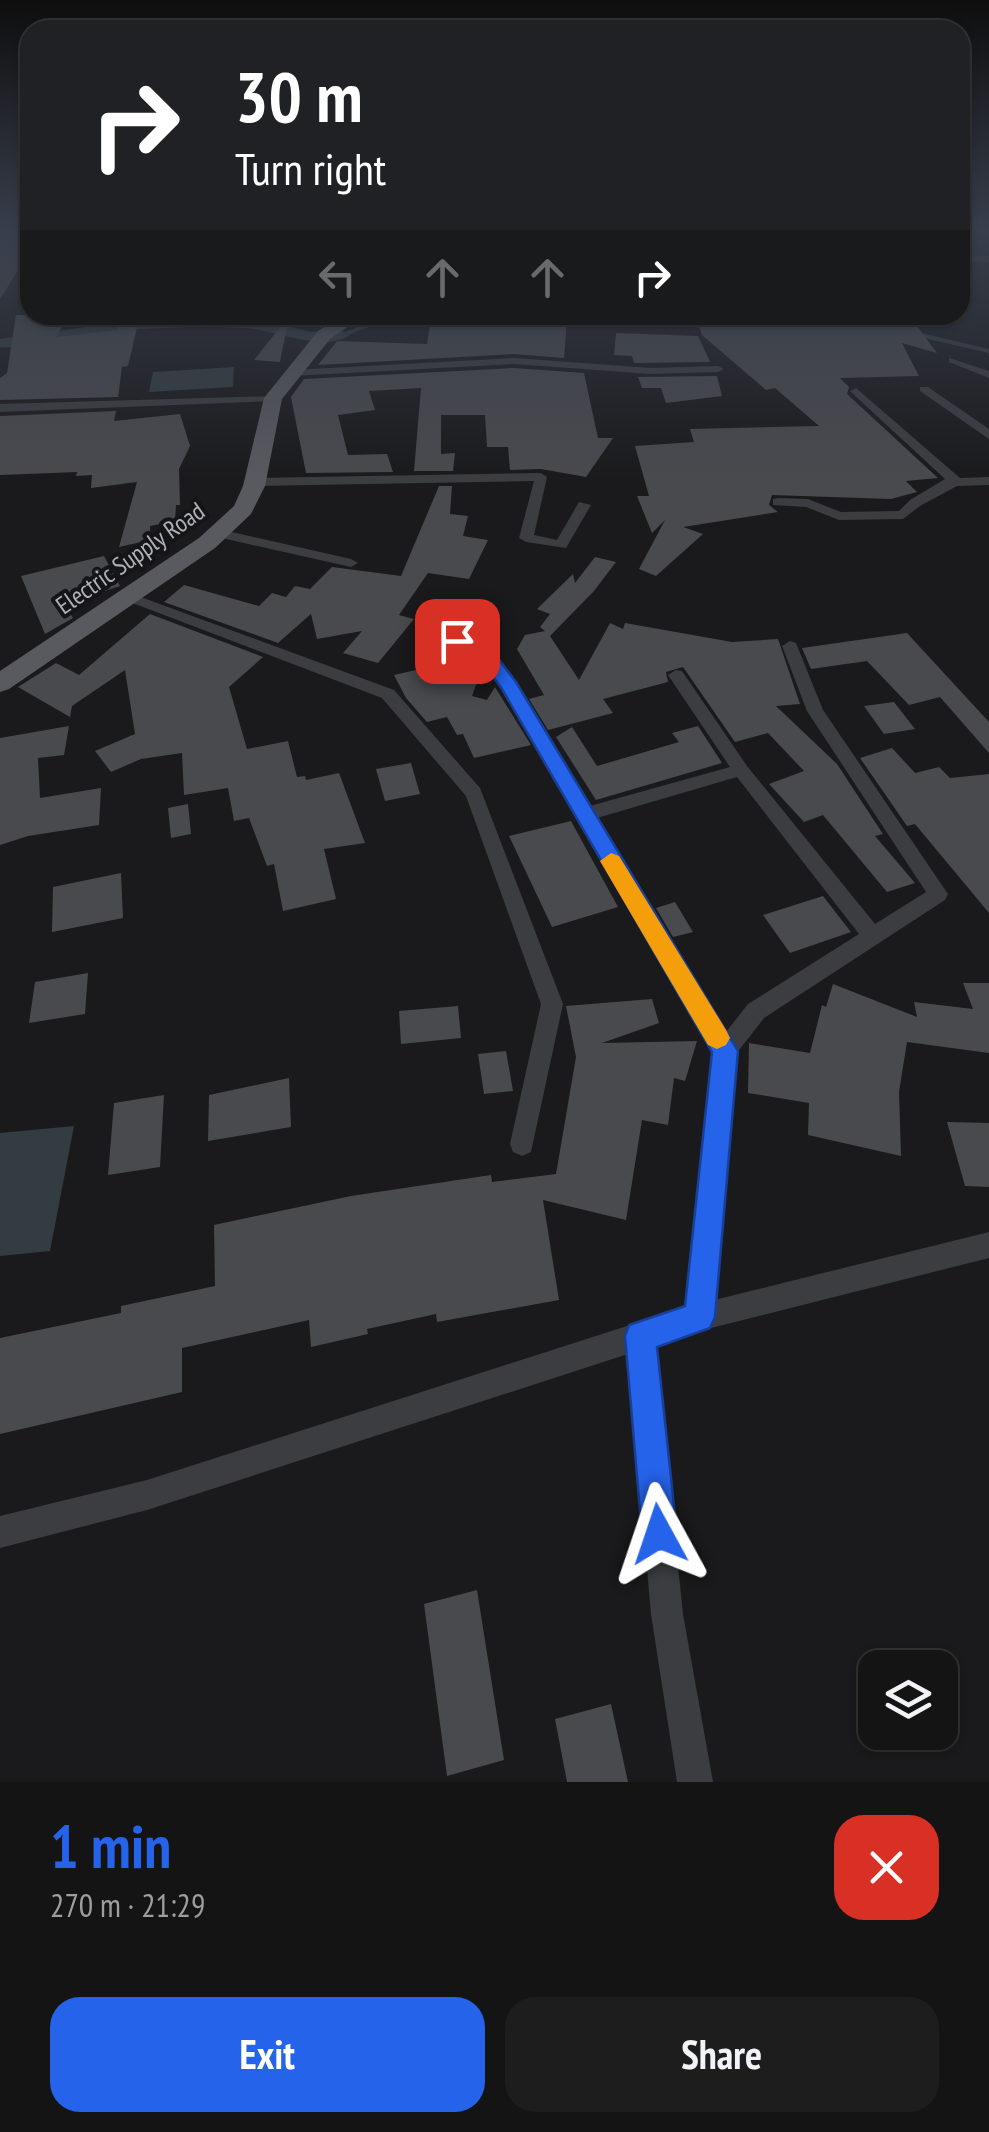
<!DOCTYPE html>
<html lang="en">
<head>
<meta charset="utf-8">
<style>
  :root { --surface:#141415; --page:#1d1d1e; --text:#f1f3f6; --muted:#9d9ea0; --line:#333334; --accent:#2563eb }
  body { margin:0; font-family:"PT Sans Narrow",sans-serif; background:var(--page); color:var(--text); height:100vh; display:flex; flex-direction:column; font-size:38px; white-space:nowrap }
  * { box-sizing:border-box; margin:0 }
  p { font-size:32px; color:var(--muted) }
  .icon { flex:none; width:55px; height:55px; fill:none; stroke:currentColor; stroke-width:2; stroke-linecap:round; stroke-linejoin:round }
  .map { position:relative; height:1782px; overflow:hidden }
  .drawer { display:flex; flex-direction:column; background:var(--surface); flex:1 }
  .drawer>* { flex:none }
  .top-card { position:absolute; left:20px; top:20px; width:950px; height:305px; border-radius:30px; box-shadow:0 2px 8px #0004,0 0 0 2px var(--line); background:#202124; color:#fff; overflow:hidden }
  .fabs { position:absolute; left:858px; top:1650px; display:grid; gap:20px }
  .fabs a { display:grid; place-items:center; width:100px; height:100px; border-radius:20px; background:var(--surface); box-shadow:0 2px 8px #0004,0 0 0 2px var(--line); font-size:50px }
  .pin { position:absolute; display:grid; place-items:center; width:85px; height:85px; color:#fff; margin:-42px; border-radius:20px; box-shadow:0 5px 15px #0006 }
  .me { position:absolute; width:110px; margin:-55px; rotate:355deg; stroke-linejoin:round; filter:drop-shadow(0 0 8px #0008) }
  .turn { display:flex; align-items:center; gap:35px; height:210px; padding:0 50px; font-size:45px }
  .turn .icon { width:130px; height:130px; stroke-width:2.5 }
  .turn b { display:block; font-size:70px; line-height:85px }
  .lanes { display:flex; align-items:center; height:95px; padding:0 50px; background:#0003; justify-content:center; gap:50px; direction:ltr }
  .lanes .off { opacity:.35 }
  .round { display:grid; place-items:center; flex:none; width:105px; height:105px; border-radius:30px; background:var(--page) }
  .overview { display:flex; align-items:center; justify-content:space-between; height:170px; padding:0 50px }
  h1 { font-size:60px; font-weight:700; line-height:75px; color:var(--accent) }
  .action { display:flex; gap:20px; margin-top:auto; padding:20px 50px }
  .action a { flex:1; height:115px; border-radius:30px; background:var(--accent); color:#fff; font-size:40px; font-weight:700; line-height:115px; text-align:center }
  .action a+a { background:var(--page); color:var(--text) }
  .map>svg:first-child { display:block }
</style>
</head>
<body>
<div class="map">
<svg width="989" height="1782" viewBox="0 0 989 1782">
  <rect width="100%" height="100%" fill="#1a1a1c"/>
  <path fill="#333c41" d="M 234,367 L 233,387 L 149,392 L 153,372 Z
    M 74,1126 L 50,1251 L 0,1256 L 0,1133 Z"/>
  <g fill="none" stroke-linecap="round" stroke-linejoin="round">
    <path stroke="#333c41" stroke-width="4" d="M 615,315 L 640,324 L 708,325
      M 916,334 L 989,351
      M 343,335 L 371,324 L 437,315"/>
    <path fill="#333c41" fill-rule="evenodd" d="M 144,319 L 245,320 L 278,323 L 310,332 L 343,331 L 350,335 C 324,353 275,330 245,328 C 185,325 127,329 68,336 C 44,338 23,349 0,347 L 0,339 Z"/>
  </g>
  <path fill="#494a4e" d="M 0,230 L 30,230 L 30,251 L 0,299 Z
    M 16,315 L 70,315 L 55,337 L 117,330 L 121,315 L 140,315 L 128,366 L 122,367 L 118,397 L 0,400 L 0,378 L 7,373 Z
    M 695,315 L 911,318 L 937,353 L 902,343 L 919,376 L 840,378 L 849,387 L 847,394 L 938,478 L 906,481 L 917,492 L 891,499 L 772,495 L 769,505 L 778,512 L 683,527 L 703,534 L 656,576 L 639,569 L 665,520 L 652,533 L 637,496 L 649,496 L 635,446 L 694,442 L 690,429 L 819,426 L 775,388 L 766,390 L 702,335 Z
    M 289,316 L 280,362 L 254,360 Z
    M 545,319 L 567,320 L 564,358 L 514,354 L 318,365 L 337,341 L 427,344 L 430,325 L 466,325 L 464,321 L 491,320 L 544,323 Z
    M 616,333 L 698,336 L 710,362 L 634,363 L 632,356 L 614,355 Z
    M 514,368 L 584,373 L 598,438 L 613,438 L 586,477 L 541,469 L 510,470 L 508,447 L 487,447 L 485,415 L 441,415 L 441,454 L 455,453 L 453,471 L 414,471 L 421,388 L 369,391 L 375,410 L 338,415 L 348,455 L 387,454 L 393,472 L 306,473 L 291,397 L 304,379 Z
    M 717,376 L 722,396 L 666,403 L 661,388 L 642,388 L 638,377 Z
    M 116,411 L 114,421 L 180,414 L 190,446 L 179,469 L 180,505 L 176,505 L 175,521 L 150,526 L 150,540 L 119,547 L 137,482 L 91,488 L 92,475 L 76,476 L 77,472 L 0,475 L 0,416 Z
    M 439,486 L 452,486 L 450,514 L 468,516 L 463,536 L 488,540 L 469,579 L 428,573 L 399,615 L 414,619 L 378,663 L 343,653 L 362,631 L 317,639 L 311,614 L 278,643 L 164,602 L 184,585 L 259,606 L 272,593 L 286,597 L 295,586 L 310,589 L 332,567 L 401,576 Z
    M 104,556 L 120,586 L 65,604 L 73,618 L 45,634 L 21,576 Z
    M 595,557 L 616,562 L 594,591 L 550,636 L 579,680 L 610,623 L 623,629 L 625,623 L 732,642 L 778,639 L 800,704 L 776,706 L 837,764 L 883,834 L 875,836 L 915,883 L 887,892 L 823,815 L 804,822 L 769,784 L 804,771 L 768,733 L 735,742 L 683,667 L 666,672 L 668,682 L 603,699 L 613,713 L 548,730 L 529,699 L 544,695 L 517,649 L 525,635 L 545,631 L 540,627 L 550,614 L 537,609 L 573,574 L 575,583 Z
    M 150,614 L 263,657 L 229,687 L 247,749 L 288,741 L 297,777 L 305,776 L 306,780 L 339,773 L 365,843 L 324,849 L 336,899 L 283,911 L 274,864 L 267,866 L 249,818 L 234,821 L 228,788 L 184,795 L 182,753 L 141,759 L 111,772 L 95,751 L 135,734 L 125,670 L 72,706 L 70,717 L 18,687 L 56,663 L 79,675 Z
    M 907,633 L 989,722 L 989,753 L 940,697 L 909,705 L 867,661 L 811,669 L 802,648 Z
    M 473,657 L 481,671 L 472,696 L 487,700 L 495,687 L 531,745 L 474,758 L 463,734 L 457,735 L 447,717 L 427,722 L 406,698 L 394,675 Z
    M 894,702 L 915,729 L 884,734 L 864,706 Z
    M 69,726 L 64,755 L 38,758 L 40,798 L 101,788 L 99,825 L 28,836 L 0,845 L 0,738 Z
    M 698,726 L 722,763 L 596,800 L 556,737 L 572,727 L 597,766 L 679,742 L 672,733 Z
    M 892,748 L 915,773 L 939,767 L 950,778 L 989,774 L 989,913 L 915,824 L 907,826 L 860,758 Z
    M 411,763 L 420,794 L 385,801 L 376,769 Z
    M 188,804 L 191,834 L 171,838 L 168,808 Z
    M 571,821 L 618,907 L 552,927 L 509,836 Z
    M 121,873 L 123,918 L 52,932 L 53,887 Z
    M 823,896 L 851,932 L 790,953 L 763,915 Z
    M 675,902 L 693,932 L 673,937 L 656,908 Z
    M 88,973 L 85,1014 L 29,1023 L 35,982 Z
    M 963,983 L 989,983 L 989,1053 L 907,1042 L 899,1092 L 901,1156 L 808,1135 L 809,1103 L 748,1093 L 749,1043 L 810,1053 L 822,1005 L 826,1007 L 833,984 L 917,1017 L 914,1002 L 973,1009 Z
    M 652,999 L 659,1023 L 602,1043 L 697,1041 L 685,1081 L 674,1078 L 668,1125 L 642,1120 L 626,1220 L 543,1200 L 559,1300 L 437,1322 L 436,1314 L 367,1329 L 368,1334 L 311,1347 L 309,1320 L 182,1348 L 182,1392 L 0,1434 L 0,1338 L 121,1313 L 121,1306 L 215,1286 L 214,1225 L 351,1196 L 491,1175 L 492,1182 L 556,1174 L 576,1057 L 566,1006 Z
    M 458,1006 L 461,1038 L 401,1044 L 399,1011 Z
    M 506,1051 L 513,1091 L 484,1094 L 478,1054 Z
    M 289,1078 L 291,1127 L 208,1141 L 209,1095 Z
    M 164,1095 L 160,1167 L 108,1175 L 114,1103 Z
    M 947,1122 L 989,1123 L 989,1187 L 965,1186 Z
    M 477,1590 L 504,1760 L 447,1776 L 424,1604 Z
    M 611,1704 L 628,1782 L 567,1782 L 555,1719 Z"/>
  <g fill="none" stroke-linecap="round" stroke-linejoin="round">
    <path fill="#3b3d41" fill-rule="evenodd" d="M 960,255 L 989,256 L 989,262 L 960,261 Z
      M 369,315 L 411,315 L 346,323 L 341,320 Z
      M 632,315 L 645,315 L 646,317 L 641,320 Z
      M 514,358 L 651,368 L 718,366 L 724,369 L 718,372 L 651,374 L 514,364 L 292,376 L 286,373 L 292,370 Z
      M 949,358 L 989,371 L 989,378 L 949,362 Z
      M 920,387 L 928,387 L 989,429 L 989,439 L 920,391 Z
      M 856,388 L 960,478 L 989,477 L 989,485 L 957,486 L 920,506 L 903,519 L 839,520 L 806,507 L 773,505 L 773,499 L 778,498 L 808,499 L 841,512 L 899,511 L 910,500 L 945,479 L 852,393 L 850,391 Z
      M 277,396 L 279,398 L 273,401 L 0,412 L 0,404 Z
      M 541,473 L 547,477 L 534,535 L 557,540 L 579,502 L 591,505 L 566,548 L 526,542 L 519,538 L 534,481 L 255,486 L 249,482 L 255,478 Z
      M 218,529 L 351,559 L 358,563 L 351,567 L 213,536 L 213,530 Z
      M 127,592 L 394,690 L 480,788 L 563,1004 L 531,1152 L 522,1156 L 513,1152 L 510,1144 L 541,1004 L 466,796 L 382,698 L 122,599 L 122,593 Z
      M 457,636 L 485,642 L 518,687 L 590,806 L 730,767 L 668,675 L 676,670 L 682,671 L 747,766 L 875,924 L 926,892 L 807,711 L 782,646 L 790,641 L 796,643 L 823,710 L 948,894 L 945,900 L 764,1018 L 736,1054 L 714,1300 L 989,1232 L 989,1258 L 699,1331 L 655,1345 L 683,1614 L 713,1782 L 677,1782 L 651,1614 L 628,1354 L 147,1510 L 0,1548 L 0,1516 L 147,1480 L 686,1307 L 714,1052 L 503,689 L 474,649 L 451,644 L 451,638 ZM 737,777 L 859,934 L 748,1004 L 726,1032 L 597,818 Z"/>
    <path fill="#585a5f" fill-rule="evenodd" d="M 345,315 L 365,315 L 330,339 L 282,399 L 265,486 L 251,514 L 215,548 L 9,689 L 0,692 L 0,671 L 199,538 L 234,506 L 243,486 L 264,398 L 318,331 Z"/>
  </g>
  <linearGradient id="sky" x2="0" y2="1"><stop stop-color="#0e0e0f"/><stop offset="0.48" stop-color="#383e4b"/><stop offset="1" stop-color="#383e4b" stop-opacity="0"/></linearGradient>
  <rect width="989" height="479" fill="url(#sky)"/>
  <path fill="#2563eb" stroke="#184099" stroke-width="2.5" d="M 457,636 L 485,641 L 516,682 L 738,1051 L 715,1317 L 710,1328 L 657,1347 L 677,1534 L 672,1547 L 659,1552 L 647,1547 L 642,1534 L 625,1336 L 629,1325 L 685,1306 L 712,1052 L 502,689 L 473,649 L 448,641 Z"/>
  <path fill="#f59e0b" d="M 611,853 L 619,856 L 726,1030 L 730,1038 L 726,1045 L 717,1049 L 708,1045 L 600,861 Z"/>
  <g text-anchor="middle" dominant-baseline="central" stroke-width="8" stroke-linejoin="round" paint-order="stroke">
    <g font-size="25" fill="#aeb3ba" stroke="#151517">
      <text transform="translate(130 558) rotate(-35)">Electric Supply Road</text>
    </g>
  </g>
</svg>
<div class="fabs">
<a><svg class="icon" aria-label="layers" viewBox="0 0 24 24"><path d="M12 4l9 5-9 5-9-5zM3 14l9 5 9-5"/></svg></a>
</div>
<div class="pin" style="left:457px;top:641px;background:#d93025"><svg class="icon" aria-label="arrive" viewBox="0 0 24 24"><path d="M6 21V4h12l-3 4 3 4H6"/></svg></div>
<svg class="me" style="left:659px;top:1534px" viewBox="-20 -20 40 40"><path d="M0-17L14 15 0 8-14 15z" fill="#2563eb" stroke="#fff" stroke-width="4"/></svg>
<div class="top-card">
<div class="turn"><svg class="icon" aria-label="right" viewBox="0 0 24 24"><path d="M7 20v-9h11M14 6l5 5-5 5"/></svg><div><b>30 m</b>Turn right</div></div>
<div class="lanes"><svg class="icon off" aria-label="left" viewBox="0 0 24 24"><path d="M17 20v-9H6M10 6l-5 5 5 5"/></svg><svg class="icon off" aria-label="ahead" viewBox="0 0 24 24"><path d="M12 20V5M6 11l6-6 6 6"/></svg><svg class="icon off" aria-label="ahead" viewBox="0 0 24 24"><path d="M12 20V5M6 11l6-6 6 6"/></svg><svg class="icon" aria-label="right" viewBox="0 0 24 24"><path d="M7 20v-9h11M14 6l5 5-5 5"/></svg></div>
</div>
</div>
<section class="drawer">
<div class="overview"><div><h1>1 min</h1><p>270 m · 21:29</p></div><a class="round" style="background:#d93025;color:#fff"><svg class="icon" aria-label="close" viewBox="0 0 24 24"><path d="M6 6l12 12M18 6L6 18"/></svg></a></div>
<div class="action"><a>Exit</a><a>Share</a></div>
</section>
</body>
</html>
